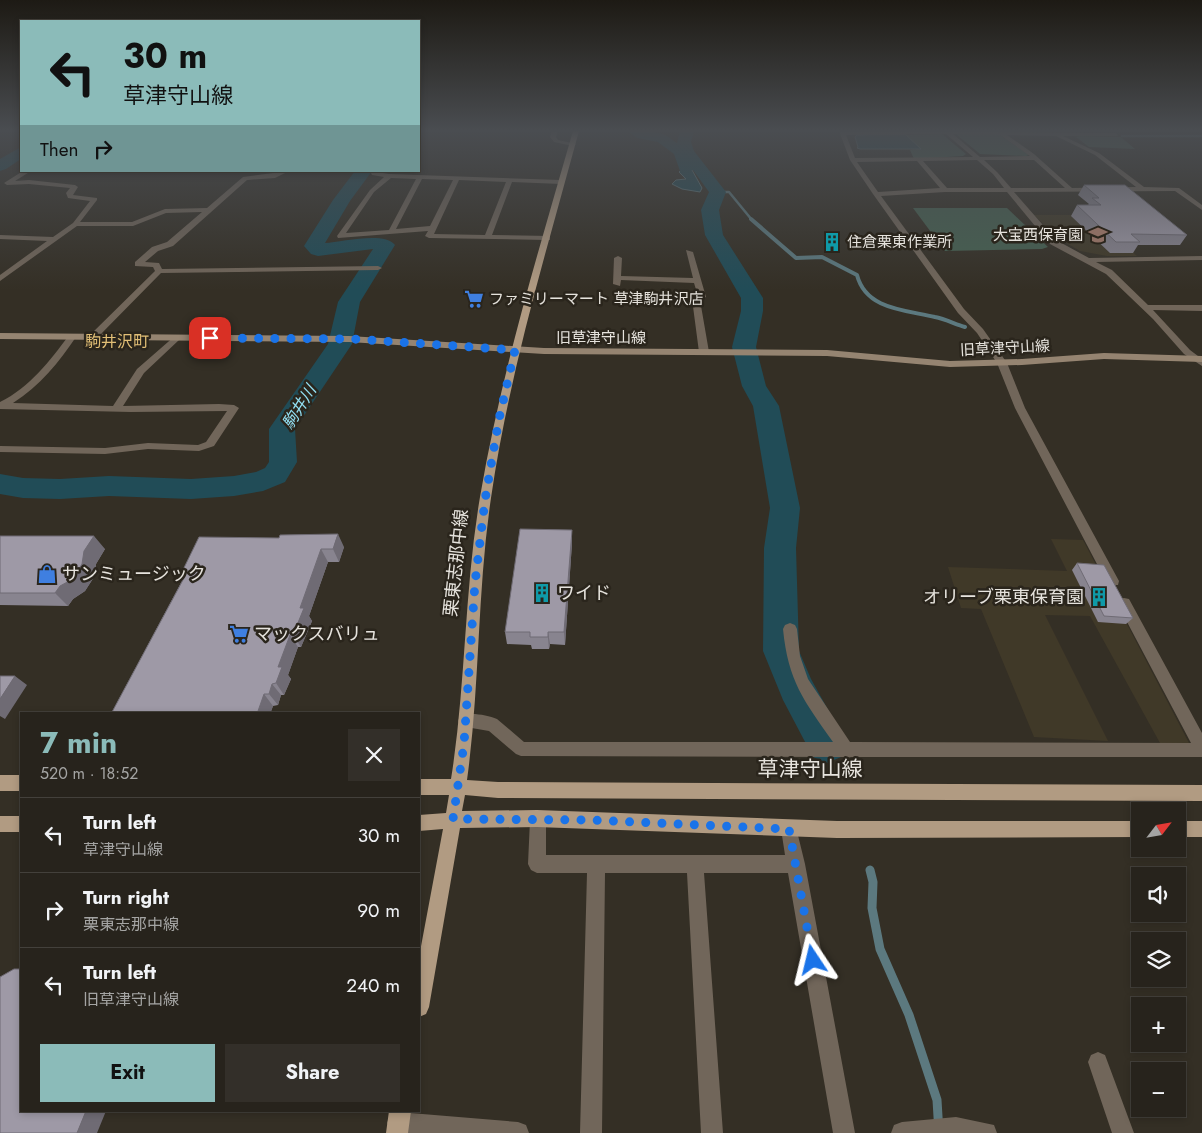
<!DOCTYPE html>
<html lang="en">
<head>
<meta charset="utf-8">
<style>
  :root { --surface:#27231c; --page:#332f29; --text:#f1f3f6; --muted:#a4a4a3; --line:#43403b; --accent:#8bbbb9 }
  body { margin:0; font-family:Jost,"Noto Sans JP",sans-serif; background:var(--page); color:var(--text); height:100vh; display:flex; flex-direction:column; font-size:19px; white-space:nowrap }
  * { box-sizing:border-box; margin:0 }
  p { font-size:16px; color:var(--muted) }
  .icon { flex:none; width:28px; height:28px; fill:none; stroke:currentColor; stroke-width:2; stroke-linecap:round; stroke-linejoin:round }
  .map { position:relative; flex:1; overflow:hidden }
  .drawer { position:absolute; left:20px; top:712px; width:400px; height:400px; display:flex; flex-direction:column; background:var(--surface); border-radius:0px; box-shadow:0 2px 8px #0003,0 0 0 1px var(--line) }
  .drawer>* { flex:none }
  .guide { position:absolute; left:20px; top:20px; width:400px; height:152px; border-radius:0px; box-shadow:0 2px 8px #0003,0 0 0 1px var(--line); background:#8bbbb9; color:#111; overflow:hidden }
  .needle { width:32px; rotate:59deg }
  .fabs { position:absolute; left:1131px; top:802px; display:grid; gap:10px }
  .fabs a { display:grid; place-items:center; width:55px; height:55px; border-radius:0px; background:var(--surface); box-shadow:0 2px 8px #0003,0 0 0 1px var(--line); font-size:25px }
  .pin { position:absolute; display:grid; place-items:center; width:42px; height:42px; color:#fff; margin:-21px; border-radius:10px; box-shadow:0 2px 8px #0006 }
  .me { position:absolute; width:55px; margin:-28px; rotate:350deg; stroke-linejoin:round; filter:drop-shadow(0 0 4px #0008) }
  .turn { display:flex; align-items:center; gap:18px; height:105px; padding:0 20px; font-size:22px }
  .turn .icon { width:65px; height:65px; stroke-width:2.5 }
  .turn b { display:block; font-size:35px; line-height:42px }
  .then { display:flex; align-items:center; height:48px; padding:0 20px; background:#0003; gap:10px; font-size:19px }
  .round { display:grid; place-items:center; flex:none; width:52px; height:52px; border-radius:0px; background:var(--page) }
  .headline { display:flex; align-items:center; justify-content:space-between; height:85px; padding:0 20px }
  h1 { font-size:30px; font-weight:700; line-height:38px; color:var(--accent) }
  .cta { display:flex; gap:10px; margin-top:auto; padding:10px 20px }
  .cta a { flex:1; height:58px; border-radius:0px; background:var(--accent); color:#111; font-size:20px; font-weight:700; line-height:58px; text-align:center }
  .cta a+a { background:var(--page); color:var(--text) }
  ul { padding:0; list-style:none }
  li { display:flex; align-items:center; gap:15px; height:75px; padding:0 20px; border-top:1px solid var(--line) }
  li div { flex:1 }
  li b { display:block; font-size:19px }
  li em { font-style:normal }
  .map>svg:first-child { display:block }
</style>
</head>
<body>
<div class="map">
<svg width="1202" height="1133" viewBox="0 0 1202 1133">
  <rect width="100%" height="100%" fill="#342f25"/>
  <path fill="#403928" d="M 1034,215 L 1094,215 L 1137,256 L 1107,256 L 1080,251 L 1056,237 Z
    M 1051,539 L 1083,540 L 1189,743 L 1160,743 L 1090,616 L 1045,615 L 1108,741 L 1034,737 L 981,609 L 961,608 L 948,567 L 1067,571 Z"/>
  <path fill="#466151" d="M 958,133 L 1000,135 L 1029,155 L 1026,156 L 980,154 L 956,134 Z
    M 942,134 L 966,154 L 963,156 L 914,159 L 910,150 L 920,149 L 906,135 Z
    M 1080,136 L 1121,137 L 1135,149 L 1089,147 L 1076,137 Z
    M 913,208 L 1007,208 L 1048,247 L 1042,249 L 945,251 Z"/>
  <path fill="#214c57" stroke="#5c797f" d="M 905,134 L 921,149 L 860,149 L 857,148 L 858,147 L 855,137 L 857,135 Z
    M 683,168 L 692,170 L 702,188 L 700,192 L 682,189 L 672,184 L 676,180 L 686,179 L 679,172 Z"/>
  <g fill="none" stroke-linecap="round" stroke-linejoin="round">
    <path stroke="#5c797f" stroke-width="2.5" d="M 1122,136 L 1202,136
      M 718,192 L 729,192 L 752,220"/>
    <path stroke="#5c797f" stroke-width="4" d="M 751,219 L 796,258 L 822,257 L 857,275 C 866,310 906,310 935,317 C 945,319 955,324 965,327"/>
    <path stroke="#5c797f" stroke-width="9" d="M 870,870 L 873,882 L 872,908 L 880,949 L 909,1015 L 937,1100 L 939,1133"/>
    <path fill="#214c57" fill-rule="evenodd" d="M 628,131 C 640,131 656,130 667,136 C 670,137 673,141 677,143 L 680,131 L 694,131 L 691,142 L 694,151 L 726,192 L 719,210 L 723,235 L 763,298 L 763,311 L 756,347 L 766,386 L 779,406 L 800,508 L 796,548 L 799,651 L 811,679 L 847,744 L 841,757 L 827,763 L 813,757 L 783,700 L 763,651 L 764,548 L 770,508 L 753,406 L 742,386 L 732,347 L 741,311 L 741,298 L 705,235 L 701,210 L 709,192 L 693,170 L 686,173 L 680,171 L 674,154 L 658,142 L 637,138 Z
      M 21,147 L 21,159 L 6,169 L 0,171 L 0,159 Z
      M 355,171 L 372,171 L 350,201 L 325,243 C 341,242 385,231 395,245 L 360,302 L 352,344 L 295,429 L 297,462 L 285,482 L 263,491 L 234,496 L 191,499 L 109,496 L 60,499 L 23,498 L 0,494 L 0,474 L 23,478 L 60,479 L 109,476 L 191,479 L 234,476 L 256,472 L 265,468 L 269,462 L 269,429 L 328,344 L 338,302 L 373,249 L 318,256 L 311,254 L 304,246 L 333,200 Z"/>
    <path fill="#71665a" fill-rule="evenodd" d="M 552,131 L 558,131 L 556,137 L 558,140 L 576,144 L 573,146 L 554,142 L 550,137 Z
      M 839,131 L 1116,133 L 1118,136 L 1063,136 L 1099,153 L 1144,187 L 1179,188 L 1202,205 L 1202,210 L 1175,191 L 1014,192 L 1056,240 L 1089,258 L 1202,256 L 1202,260 L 1096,262 L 1112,270 L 1148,305 L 1202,305 L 1202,311 L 1153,310 L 1190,350 L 1202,359 L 1202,366 L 1184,354 L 1153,319 L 1106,274 L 1050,244 L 1007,192 L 945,192 L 881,196 L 964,309 L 983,329 L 1007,363 L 1025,408 L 1119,581 L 1118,585 L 1108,585 L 1015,408 L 997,363 L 977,333 L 958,313 L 873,194 L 850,160 ZM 946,134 L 973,157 L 855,158 L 846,135 ZM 953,134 L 1000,135 L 1030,156 L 980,157 ZM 1007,135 L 1056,136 L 1095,155 L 1136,187 L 1072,188 L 1034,154 ZM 977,160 L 993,174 L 1004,188 L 947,188 L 923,161 ZM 984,160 L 1034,160 L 1065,188 L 1011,188 L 997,172 ZM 917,161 L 940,188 L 878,192 L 857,162 Z
      M 23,171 L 31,171 L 15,181 L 29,180 L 75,185 L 78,187 L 73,195 L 97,198 L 97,200 L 80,222 L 132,222 L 165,209 L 207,208 L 243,177 L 289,171 L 275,178 L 247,180 L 173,246 L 158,251 L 145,262 L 159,263 L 162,269 L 378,266 L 382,268 L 378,270 L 161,273 L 97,338 L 91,338 L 91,334 L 155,271 L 153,267 L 135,266 L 135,262 L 152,247 L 167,242 L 202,212 L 166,213 L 133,226 L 77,226 L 0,281 L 0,275 L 47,241 L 0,239 L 0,235 L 53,237 L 73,223 L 90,201 L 68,198 L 66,193 L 70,188 L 29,184 L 7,185 L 4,183 Z
      M 370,171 L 389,174 L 561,180 L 564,182 L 561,184 L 512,182 L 492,235 L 550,236 L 550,240 L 547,240 L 429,238 L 425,236 L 428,231 L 338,238 L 337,236 L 370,190 L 384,177 L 372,175 ZM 391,178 L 416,179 L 389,230 L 346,233 L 374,192 ZM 422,179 L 453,180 L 430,226 L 396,229 ZM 459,180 L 506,182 L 485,235 L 434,234 Z
      M 686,250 L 693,252 L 706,297 L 700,300 L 709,352 L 704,355 L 699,352 L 692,299 L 698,296 L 694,283 L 621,280 L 620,286 L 613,284 L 614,258 L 618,256 L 622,258 L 621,276 L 693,278 Z
      M 72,334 L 76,337 C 59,362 40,386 13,403 L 113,406 L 137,369 L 176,335 L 180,338 L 179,340 L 144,373 L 123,406 L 219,404 L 234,405 L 239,408 L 214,446 L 199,451 L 148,449 L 105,454 L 0,452 L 0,446 L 105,448 L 148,443 L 198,445 L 206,442 L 227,411 L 131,412 L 0,409 L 0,402 C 29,388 50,361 69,335 Z
      M 1124,598 L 1129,599 L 1202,733 L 1202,757 L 851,757 L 847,758 L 843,757 L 521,756 L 516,754 L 489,731 L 460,726 L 458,721 L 460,716 C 470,712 487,715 497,719 L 524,742 L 833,742 C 804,701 788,681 783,629 L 785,625 L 790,623 L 795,625 L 797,629 L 800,656 L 808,679 L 850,742 L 1191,743 L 1117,603 L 1119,599 Z
      M 538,812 L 544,814 L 546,820 L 546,855 L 785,855 L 781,829 L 783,823 L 789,821 L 795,823 L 805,864 L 855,1133 L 833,1133 L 788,873 L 704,873 L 723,1133 L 701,1133 L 687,873 L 605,873 L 602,1133 L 580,1133 L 587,873 L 537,873 L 531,870 L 528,864 L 530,820 L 532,814 Z
      M 1098,1052 L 1105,1055 L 1134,1133 L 1112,1133 L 1088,1062 L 1091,1055 Z
      M 398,1112 L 518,1122 L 526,1125 L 529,1133 L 396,1133 L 390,1131 L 387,1123 L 390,1115 Z
      M 956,1117 L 994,1125 L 997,1133 L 891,1133 L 894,1125 L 902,1122 Z"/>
    <path fill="#958471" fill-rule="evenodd" d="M 0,333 L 349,336 L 544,348 L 827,350 L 950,361 L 1022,359 L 1104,353 L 1202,356 L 1202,362 L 1104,359 L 1022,365 L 950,367 L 827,356 L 544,354 L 349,342 L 0,339 Z"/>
    <path fill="#b19b82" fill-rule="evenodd" d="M 573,131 L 579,131 C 546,253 509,373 491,498 C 477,592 480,686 467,780 L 498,782 L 1202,785 L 1202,801 L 498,798 L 465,795 L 462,811 L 537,810 L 837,821 L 1140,821 L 1140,837 L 837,838 L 537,827 L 460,828 L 429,1007 L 426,1014 L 419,1017 L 419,957 L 443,829 L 419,831 L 419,815 L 446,813 L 449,795 L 419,795 L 419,779 L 451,779 C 466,686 464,591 480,497 C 501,373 538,253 573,131 Z
      M 0,775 L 21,775 L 21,791 L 0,791 Z
      M 0,816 L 21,816 L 21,832 L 0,832 Z
      M 1178,821 L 1202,821 L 1202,837 L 1178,837 Z
      M 389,1111 L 411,1111 L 408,1133 L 386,1133 Z"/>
  </g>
  <path fill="#88848f" d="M 1084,185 L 1187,235 L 1180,245 L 1138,245 L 1133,253 L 1110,253 L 1071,216 L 1077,205 L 1088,205 L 1089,204 L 1078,195 Z
    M 572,530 L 572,543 L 565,645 L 550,644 L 549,649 L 532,649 L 531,645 L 507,644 L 505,632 Z
    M 0,536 L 105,549 L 96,564 L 94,577 L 85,591 L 73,599 L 68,606 L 0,605 Z
    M 279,538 L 344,547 L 339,562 L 328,562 L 309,616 L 312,621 L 301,647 L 298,647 L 288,675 L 291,679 L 284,695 L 281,695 L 278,705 L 273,706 L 270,714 L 111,714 L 182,581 L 179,578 Z
    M 1077,563 L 1133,618 L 1126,624 L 1098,622 L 1072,570 Z"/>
  <path fill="#6f6b74" d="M 572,530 L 572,543 L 565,645 L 564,632 Z
    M 338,534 L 344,547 L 339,562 L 333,549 Z
    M 94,536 L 105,549 L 96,564 L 94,577 L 85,591 L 73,599 L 68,606 L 55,593 Z
    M 321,549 L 328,562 L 309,616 L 312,621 L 301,647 L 293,635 L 300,608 Z
    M 548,632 L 550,644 L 549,649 L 548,637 Z
    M 290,635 L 298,647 L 288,675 L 291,679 L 284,695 L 276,683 L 278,667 Z
    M 15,676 L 27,685 L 5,719 L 0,716 L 0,699 Z
    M 272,684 L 281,695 L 278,705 L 269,694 Z
    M 264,694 L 273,706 L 270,714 L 257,714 Z
    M 86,1111 L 106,1111 L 97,1133 L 77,1133 Z"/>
  <path fill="#9e99a6" stroke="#6f6b74" d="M 1084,185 L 1125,185 L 1187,235 L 1131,234 L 1140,242 L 1116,242 L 1077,205 L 1101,205 L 1092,198 L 1099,198 Z
    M 520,529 L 572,530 L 564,632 L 548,632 L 548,637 L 530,637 L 530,632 L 505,632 Z
    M 338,534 L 333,549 L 321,549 L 300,608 L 304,608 L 293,635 L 290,635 L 278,667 L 282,667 L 276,683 L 272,684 L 269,694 L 264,694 L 257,714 L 111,714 L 184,578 L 179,578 L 199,537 L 279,538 L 280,535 Z
    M 0,536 L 94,536 L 84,551 L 82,564 L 73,579 L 60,586 L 55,593 L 0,593 Z
    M 1077,563 L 1104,565 L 1133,618 L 1104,616 Z
    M 0,676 L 15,676 L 0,699 Z
    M 14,969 L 21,969 L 21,1111 L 86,1111 L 77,1133 L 0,1133 L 0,977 Z"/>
  <linearGradient id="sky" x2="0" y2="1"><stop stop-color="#1d1a14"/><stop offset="0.45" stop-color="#4a4d51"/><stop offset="1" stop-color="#4a4d51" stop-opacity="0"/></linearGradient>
  <rect width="1202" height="290" fill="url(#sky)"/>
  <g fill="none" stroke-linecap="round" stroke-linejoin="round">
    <path stroke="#1a73e8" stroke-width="9" stroke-dasharray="0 16.2" d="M 210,338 L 353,339 L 515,350 L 499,419 L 485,500 L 475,583 L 464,744 L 453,819 L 589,820 L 789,829 L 813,960"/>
  </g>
  <defs>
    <g id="school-bare" transform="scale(1.5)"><path d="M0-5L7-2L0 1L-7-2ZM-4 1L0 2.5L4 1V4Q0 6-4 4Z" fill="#8d6e63" stroke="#2a251c" stroke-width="2.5" paint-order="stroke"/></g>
    <g id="building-bare" transform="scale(1.5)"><path d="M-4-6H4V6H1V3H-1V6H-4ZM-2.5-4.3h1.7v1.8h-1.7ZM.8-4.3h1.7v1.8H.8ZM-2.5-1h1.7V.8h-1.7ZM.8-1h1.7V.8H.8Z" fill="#0f9aa8" stroke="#2a251c" stroke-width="2.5" paint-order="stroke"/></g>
    <g id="supermarket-bare" transform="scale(1.5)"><path d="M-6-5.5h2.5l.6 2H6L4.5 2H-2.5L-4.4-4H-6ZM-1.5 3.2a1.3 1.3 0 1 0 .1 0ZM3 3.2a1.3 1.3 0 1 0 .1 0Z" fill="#3f7fe0" stroke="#2a251c" stroke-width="2.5" paint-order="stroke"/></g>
    <g id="shop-bare" transform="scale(1.5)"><path d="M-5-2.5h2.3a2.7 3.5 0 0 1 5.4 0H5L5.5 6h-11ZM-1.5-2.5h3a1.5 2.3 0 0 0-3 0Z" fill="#3f7fe0" stroke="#2a251c" stroke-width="2.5" paint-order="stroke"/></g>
  </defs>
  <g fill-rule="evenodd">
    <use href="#school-bare" x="1098" y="235"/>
    <use href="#building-bare" x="832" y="242"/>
    <use href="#supermarket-bare" x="474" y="299"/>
    <use href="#shop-bare" x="47" y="574"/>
    <use href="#building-bare" x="542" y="593"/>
    <use href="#building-bare" x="1099" y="597"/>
    <use href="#supermarket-bare" x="239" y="634"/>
  </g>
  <g text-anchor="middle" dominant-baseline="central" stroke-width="5" stroke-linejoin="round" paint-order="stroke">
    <g font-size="15" fill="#e6e3dd" stroke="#2a251c" text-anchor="start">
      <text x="1083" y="235" text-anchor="end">大宝西保育園</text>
      <text x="847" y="242">住倉栗東作業所</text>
      <text x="489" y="299">ファミリーマート 草津駒井沢店</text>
    </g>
    <g font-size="15" fill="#e6e3dd" stroke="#2a251c">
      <text x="601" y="338">旧草津守山線</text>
      <text transform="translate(1005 348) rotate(-3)">旧草津守山線</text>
    </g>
    <g font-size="16" fill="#e2bf76" stroke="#2a251c">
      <text x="117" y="341">駒井沢町</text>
    </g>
    <g font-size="16" font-style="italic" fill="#93e0f4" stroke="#2a251c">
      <text transform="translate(299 407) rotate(-58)">駒井川</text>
    </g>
    <g font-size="18" fill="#e6e3dd" stroke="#2a251c">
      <text transform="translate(456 563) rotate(-84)">栗東志那中線</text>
    </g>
    <g font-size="18" fill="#e6e3dd" stroke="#2a251c" text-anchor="start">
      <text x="62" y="574">サンミュージック</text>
      <text x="557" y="593">ワイド</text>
      <text x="1084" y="597" text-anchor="end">オリーブ栗東保育園</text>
      <text x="254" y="634">マックスバリュ</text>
    </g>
    <g font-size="21" fill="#e6e3dd" stroke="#2a251c">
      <text x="810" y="769">草津守山線</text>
    </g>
  </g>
</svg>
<div class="fabs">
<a><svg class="needle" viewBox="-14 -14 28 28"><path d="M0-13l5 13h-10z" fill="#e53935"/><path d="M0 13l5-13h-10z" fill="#a4a4a3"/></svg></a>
<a><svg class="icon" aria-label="sound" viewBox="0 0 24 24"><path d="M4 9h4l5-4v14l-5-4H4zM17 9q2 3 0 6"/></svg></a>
<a><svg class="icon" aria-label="layers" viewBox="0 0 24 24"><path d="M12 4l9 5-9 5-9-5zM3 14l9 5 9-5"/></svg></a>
<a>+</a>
<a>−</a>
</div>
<div class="pin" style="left:210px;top:338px;background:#d93025"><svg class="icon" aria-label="arrive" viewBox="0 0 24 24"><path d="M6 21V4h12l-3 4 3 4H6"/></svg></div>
<svg class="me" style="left:813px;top:960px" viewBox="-20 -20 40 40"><path d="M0-17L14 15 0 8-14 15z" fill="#1a73e8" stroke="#fff" stroke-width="4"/></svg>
<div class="guide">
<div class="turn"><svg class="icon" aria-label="left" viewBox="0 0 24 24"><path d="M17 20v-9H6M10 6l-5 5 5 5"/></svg><div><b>30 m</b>草津守山線</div></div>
<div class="then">Then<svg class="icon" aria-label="right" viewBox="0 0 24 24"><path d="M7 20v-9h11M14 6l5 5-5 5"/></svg></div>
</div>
<section class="drawer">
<div class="headline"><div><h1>7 min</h1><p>520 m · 18:52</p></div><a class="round"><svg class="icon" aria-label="close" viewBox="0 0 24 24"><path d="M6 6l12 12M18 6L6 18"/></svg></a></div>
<ul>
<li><svg class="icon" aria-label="left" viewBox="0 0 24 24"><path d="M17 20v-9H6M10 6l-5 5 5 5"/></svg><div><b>Turn left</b><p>草津守山線</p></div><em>30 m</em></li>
<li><svg class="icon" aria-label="right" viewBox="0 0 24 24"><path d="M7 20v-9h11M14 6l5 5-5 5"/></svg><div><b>Turn right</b><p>栗東志那中線</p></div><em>90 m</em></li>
<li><svg class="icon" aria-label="left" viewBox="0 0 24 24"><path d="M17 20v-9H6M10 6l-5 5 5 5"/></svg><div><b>Turn left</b><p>旧草津守山線</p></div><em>240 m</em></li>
</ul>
<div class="cta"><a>Exit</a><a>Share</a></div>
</section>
</div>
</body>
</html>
